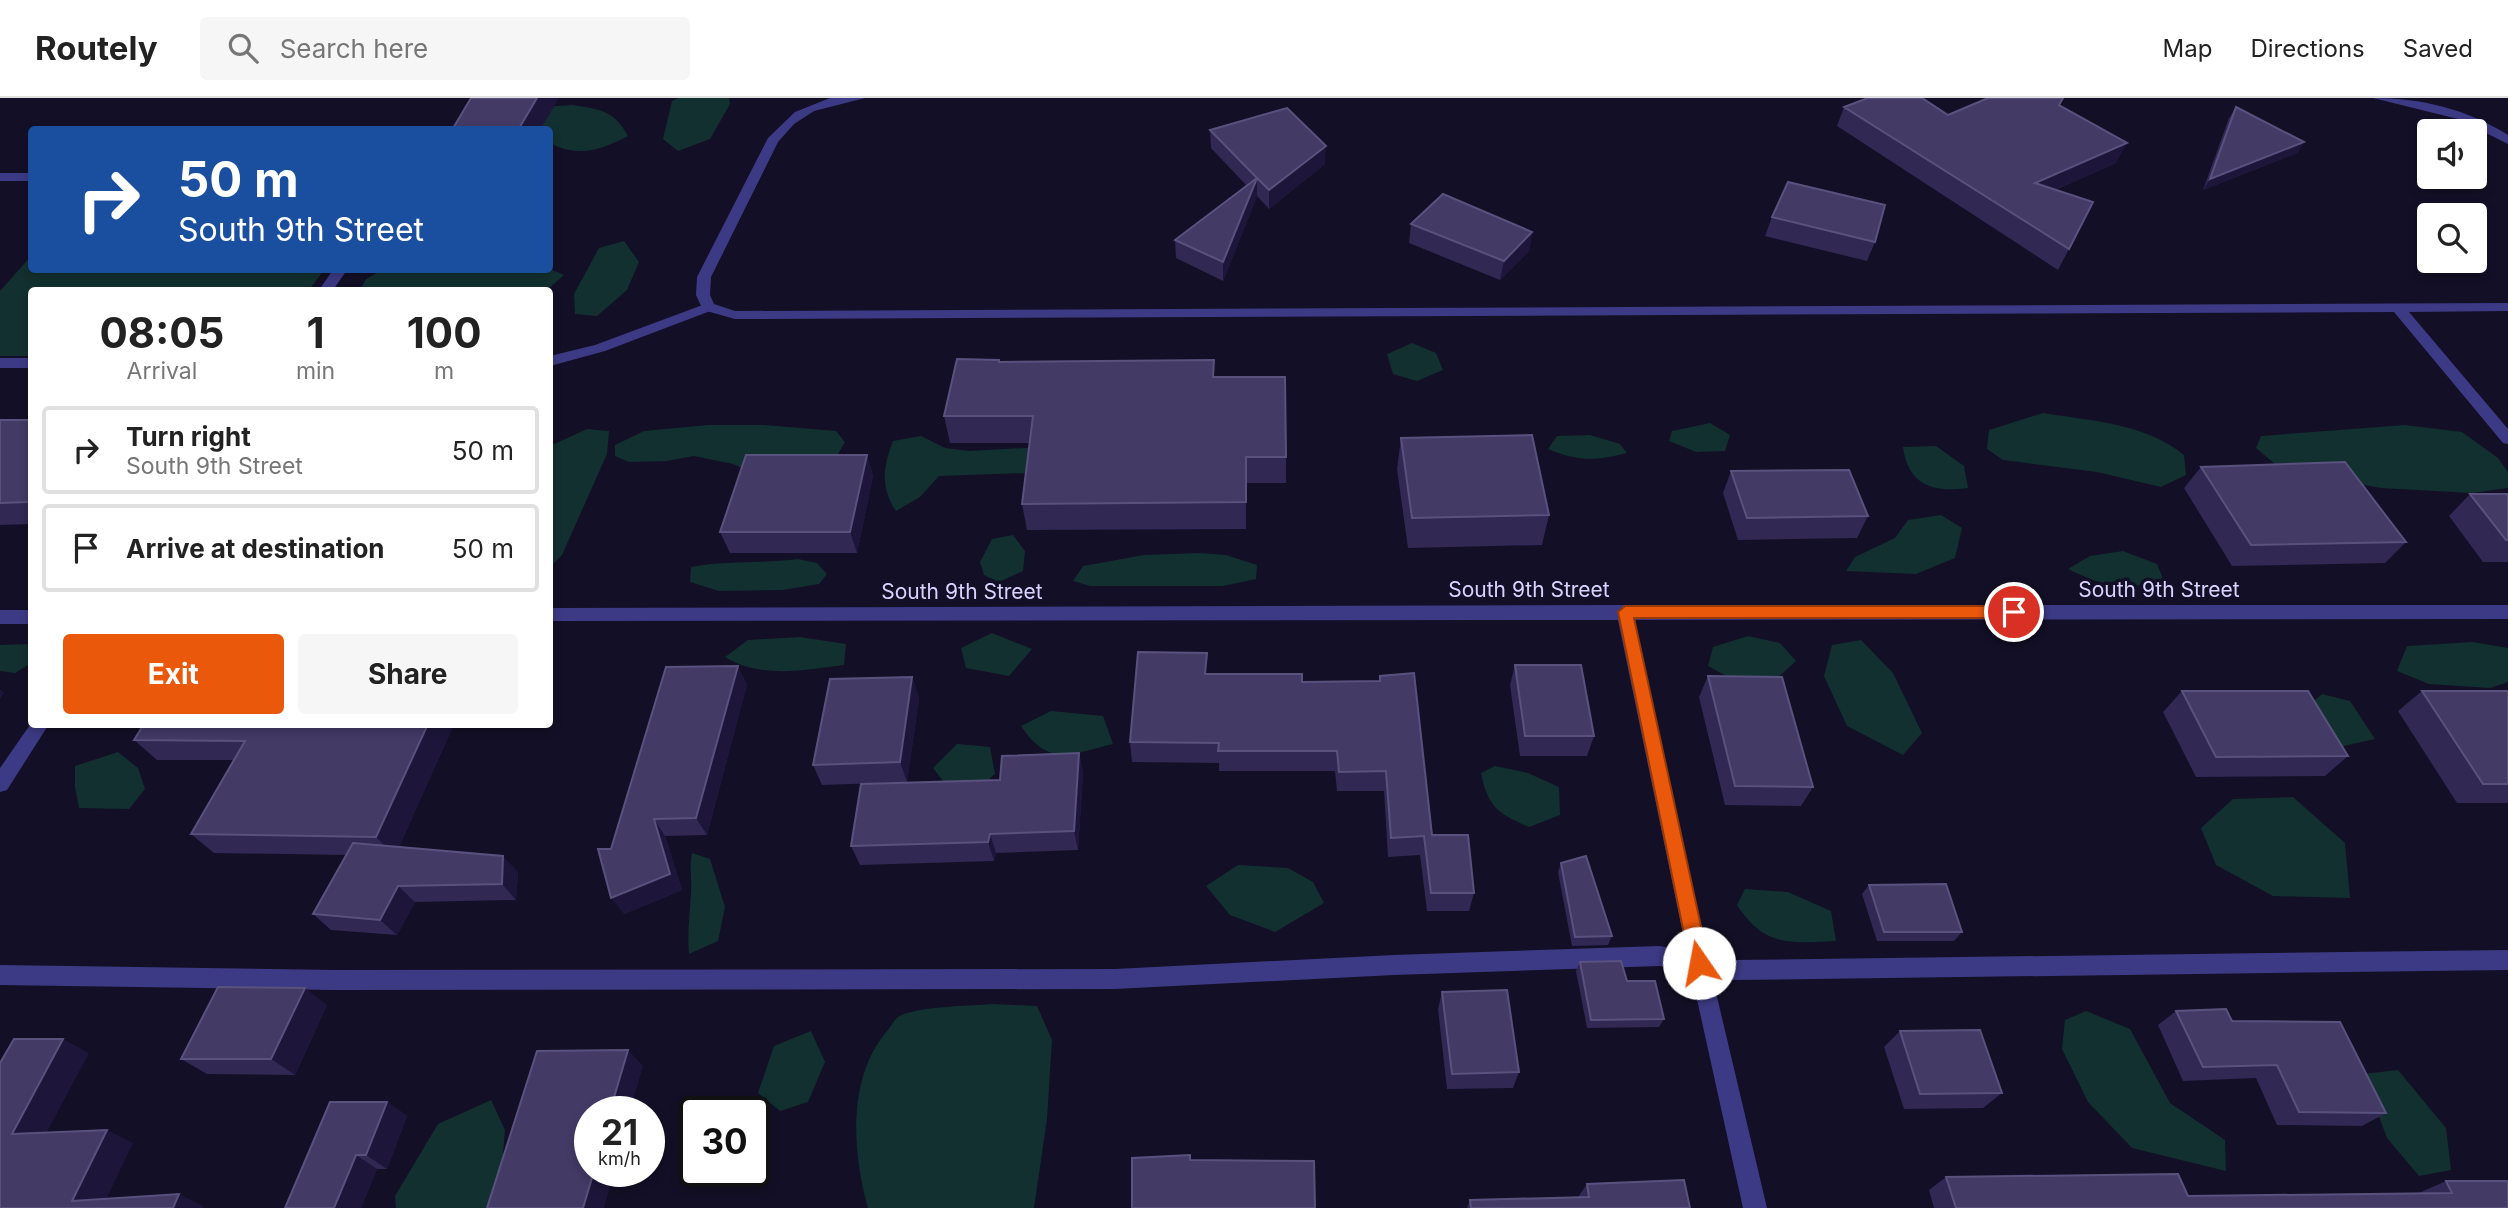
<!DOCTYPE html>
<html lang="en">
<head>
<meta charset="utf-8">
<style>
  :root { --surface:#fff; --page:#f6f6f6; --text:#222; --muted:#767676; --line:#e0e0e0; --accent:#ea580c }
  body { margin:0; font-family:Inter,sans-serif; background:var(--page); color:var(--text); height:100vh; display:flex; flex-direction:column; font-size:26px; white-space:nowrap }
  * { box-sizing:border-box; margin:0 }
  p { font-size:23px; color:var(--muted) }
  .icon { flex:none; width:38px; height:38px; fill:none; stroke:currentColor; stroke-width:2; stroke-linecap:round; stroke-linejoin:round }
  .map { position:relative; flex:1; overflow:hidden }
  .drawer { position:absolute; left:28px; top:189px; width:525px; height:441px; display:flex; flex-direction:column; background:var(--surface); border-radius:7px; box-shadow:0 4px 10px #0003 }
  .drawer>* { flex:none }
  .top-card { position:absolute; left:28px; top:28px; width:525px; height:147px; border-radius:7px; box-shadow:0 4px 10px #0003; background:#1a4fa0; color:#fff; overflow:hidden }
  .fabs { position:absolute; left:2417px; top:21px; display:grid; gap:14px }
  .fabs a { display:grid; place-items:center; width:70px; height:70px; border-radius:7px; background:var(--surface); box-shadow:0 4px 10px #0003; font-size:35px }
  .speed { position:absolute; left:574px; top:998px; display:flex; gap:14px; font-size:35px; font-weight:700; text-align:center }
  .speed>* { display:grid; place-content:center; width:91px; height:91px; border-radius:50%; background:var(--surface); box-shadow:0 4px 10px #0003; line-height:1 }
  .speed small { font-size:18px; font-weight:400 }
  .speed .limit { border:4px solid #111; border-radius:10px; background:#fff; color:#111 }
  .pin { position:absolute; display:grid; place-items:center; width:60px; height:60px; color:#fff; margin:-30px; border:4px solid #fff; border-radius:50%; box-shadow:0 2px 7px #0007 }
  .me { position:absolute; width:77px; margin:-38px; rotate:348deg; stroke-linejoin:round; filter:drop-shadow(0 0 5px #0008) }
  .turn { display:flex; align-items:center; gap:24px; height:147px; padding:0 35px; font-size:32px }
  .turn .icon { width:91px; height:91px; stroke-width:2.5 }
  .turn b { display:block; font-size:49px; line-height:60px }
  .eta { display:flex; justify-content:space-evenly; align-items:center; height:119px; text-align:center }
  .eta b { font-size:42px; font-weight:700; line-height:49px }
  .cta { display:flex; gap:14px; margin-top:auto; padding:14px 35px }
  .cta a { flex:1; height:80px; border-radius:7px; background:var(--accent); color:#fff; font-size:28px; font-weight:700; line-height:80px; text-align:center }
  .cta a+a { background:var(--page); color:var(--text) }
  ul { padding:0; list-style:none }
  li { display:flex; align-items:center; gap:21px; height:88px; margin:0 14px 10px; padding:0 21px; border:4px solid var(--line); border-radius:7px }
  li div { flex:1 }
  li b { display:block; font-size:26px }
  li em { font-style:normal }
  header { display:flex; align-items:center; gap:42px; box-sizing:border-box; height:98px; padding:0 35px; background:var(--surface); border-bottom:2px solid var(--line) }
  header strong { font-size:33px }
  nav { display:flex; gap:38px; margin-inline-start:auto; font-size:24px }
  .search { width:490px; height:63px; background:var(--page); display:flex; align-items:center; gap:18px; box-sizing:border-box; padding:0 24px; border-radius:7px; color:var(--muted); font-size:26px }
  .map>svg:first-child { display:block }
</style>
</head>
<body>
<header>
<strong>Routely</strong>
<div class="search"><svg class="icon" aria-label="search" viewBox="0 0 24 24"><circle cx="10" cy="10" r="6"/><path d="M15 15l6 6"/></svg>Search here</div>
<nav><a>Map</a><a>Directions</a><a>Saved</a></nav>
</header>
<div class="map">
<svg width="2508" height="1110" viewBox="0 0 2508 1110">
  <rect width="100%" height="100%" fill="#130f26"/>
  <path fill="#12302f" d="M 678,0 L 729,0 L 730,6 L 710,41 L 678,53 L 663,41 L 672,3 Z
    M 572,7 C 599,11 614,12 628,38 C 601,52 579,60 550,45 L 550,32 L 498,32 L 515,11 Z
    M 624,143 L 639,164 L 627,192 L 597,218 L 575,216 L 574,196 L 599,150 Z
    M 31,158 L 32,172 L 324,172 L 309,192 L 32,192 L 31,258 L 0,258 L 0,193 Z
    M 550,171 L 564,177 L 547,192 L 360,192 L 366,181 L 382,172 Z
    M 1412,245 L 1436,255 L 1443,272 L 1417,283 L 1393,276 L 1387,256 Z
    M 2043,315 C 2091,323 2145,325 2184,357 L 2186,377 L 2161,389 L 2097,374 L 2003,362 L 1987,351 L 1989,332 Z
    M 1710,325 L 1730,337 L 1725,353 L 1696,354 L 1669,343 L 1672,333 Z
    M 708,327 L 764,327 L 836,333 L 845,344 L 835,361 L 749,373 L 733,366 L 694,358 L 666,363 L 629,364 L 615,358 L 615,347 L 644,333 Z
    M 2405,327 L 2462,334 L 2498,360 L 2508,374 L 2508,390 L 2472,395 L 2381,390 L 2293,374 L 2275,366 L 2256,350 L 2261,338 Z
    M 587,331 L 609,333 L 607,356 L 562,457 L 550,469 L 550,348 Z
    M 1590,337 L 1620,346 L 1627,355 C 1595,363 1579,364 1548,351 L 1557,338 Z
    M 921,338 L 945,350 L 969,353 L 1042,349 L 1088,373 L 939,378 L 920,399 L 896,413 C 880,389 883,369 893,343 Z
    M 1936,348 L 1964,368 L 1968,390 C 1933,395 1908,387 1903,349 Z
    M 1941,417 L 1962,430 L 1955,460 L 1916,476 L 1846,473 L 1855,459 L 1895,440 L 1908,422 Z
    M 1013,437 L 1025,453 L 1023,473 L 999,484 L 984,477 L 980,464 L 992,441 Z
    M 2123,453 L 2157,466 L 2164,483 C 2121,492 2108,490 2068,471 L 2090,458 Z
    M 1199,455 L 1226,457 L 1257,467 L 1256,481 L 1223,488 L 1090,488 L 1073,483 L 1083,468 L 1144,457 Z
    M 798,461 L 817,465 L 827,476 L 819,486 L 783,492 L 719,493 L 690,484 L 691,469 C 726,462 762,466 798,461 Z
    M 992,535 L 1032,551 L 1009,578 L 966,570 L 961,550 Z
    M 1748,538 L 1780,545 L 1796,563 L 1773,584 L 1737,584 L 1708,568 L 1713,549 Z
    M 800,539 L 846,546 L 844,567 C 804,572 761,581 725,559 L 748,542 Z
    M 1861,542 L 1893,575 L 1922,635 L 1903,657 L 1847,628 L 1824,578 L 1832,547 Z
    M 2473,544 L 2508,550 L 2508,584 L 2490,590 L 2429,586 L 2397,573 L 2407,548 Z
    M 31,546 L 31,565 L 15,575 L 0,573 L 0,547 Z
    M 2322,596 L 2350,603 L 2375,641 L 2339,649 L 2306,610 Z
    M 1051,613 L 1103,618 L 1113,646 C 1071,656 1049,670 1021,628 Z
    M 957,646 L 990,649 L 995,676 L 971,696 L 946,687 L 933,670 Z
    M 118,654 L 138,670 L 145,691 L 129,711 L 79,710 L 75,689 L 75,668 Z
    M 1495,668 L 1528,675 L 1559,689 L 1560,717 L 1529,729 C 1499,716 1488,710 1481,675 Z
    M 2293,699 L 2345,745 L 2350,800 L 2273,798 L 2216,767 L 2201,730 L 2233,701 Z
    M 692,755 L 710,761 L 725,809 L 718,843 L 689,856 C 687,834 690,816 691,794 C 692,780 689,769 692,755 Z
    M 1238,767 L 1288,770 L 1313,784 L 1324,805 L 1275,834 L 1230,817 L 1206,788 Z
    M 1745,791 L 1788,794 L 1831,813 L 1836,843 C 1791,845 1765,850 1737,807 Z
    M 993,906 L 1037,908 L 1052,942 L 1047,1021 L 1034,1110 L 868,1110 C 852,1054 847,978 888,932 C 891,928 894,922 898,919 C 916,908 971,908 993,906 Z
    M 2086,913 L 2130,931 L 2170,1005 L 2225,1042 L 2226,1073 L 2132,1050 L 2088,1004 L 2062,951 L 2065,922 Z
    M 811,933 L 825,964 L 808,1004 L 780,1013 L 758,995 L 774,948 Z
    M 2398,972 L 2446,1030 L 2451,1072 L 2419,1078 L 2387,1040 L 2363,976 Z
    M 491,1002 L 505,1032 L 500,1091 L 488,1110 L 396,1110 L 395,1098 L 438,1026 Z"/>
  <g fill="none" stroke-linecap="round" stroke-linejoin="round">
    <path fill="#3d3a85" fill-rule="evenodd" d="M 708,205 L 715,209 L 713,212 L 605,253 L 550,268 L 550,258 L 595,247 Z
      M 0,260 L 32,260 L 32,270 L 0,270 Z
      M 1660,848 L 1734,862 L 2508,852 L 2508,872 L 1734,882 L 1660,868 L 1394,877 L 1115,891 L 334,892 L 0,887 L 0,867 L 334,872 L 1115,871 L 1394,857 Z"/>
    <path fill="#3d3a85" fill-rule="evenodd" d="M 830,0 L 865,0 L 814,13 L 794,26 L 778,44 L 711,179 L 710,197 L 714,206 L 735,213 L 2508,205 L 2508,213 L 2409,214 L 2508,331 L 2508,346 L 2503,345 L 2394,214 L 735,221 L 703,212 L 696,197 L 697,179 L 768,40 L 795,14 Z
      M 2373,0 C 2421,0 2467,11 2508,37 L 2508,46 L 2458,21 Z
      M 0,75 L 32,75 L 32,83 L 0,83 Z
      M 333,172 L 347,172 L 333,192 L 319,192 Z
      M 1625,507 L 2508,507 L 2508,521 L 1635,522 L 1709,865 L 1767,1110 L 1743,1110 L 1689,865 L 1618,522 L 550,523 L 550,510 Z
      M 0,512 L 32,512 L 32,526 L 0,526 Z
      M 32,624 L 32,626 L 49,626 L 7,692 L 0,694 L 0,670 Z"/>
  </g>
  <path fill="#312854" d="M 2059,7 L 2116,65 L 2055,92 L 2069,151 L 2058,172 L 1837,28 L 1844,9 L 1948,17 Z
    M 2236,9 L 2304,44 L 2297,55 L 2203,92 L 2229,20 Z
    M 1210,32 L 1325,66 L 1269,111 L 1257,98 L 1223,183 L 1176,160 L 1175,142 L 1246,87 L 1211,50 Z
    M 1772,119 L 1875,144 L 1867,163 L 1765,138 Z
    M 1411,126 L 1532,134 L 1529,153 L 1500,182 L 1409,145 Z
    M 1214,262 L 1214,279 L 1286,359 L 1286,385 L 1246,385 L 1246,431 L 1027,432 L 1022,406 L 1030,345 L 950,345 L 944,318 L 1000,264 Z
    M 0,322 L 32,322 L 32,426 L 0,427 Z
    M 1401,340 L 1549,417 L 1542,447 L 1408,450 L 1397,371 Z
    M 867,357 L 873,378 L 857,455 L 730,455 L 720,434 Z
    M 2201,369 L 2406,444 L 2385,465 L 2232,468 L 2184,390 Z
    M 1731,373 L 1868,418 L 1857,440 L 1738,442 L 1723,395 Z
    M 2470,396 L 2508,396 L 2508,464 L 2483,464 L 2449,418 Z
    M 1515,567 L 1594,638 L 1587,658 L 1520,658 L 1510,587 Z
    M 1380,578 L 1432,737 L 1474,795 L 1469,813 L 1427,813 L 1420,757 L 1388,759 L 1384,693 L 1337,693 L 1335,673 L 1219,673 L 1219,665 L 1132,664 L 1130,644 L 1302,584 L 1379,583 Z
    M 1708,578 L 1813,689 L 1801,708 L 1725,707 L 1699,599 Z
    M 912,579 L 919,600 L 907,684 L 822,687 L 813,667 Z
    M 747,586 L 707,737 L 665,738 L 682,792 L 624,816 L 611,751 Z
    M 2182,593 L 2348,658 L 2325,678 L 2196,679 L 2163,614 Z
    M 2422,593 L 2508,593 L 2508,705 L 2457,705 L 2398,613 Z
    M 144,626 L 454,626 L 399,749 L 518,774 L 516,802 L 415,804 L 397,837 L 331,832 L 313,816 L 346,757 L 214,755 L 191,736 L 233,662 L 157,662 L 134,642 Z
    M 1079,655 L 1083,675 L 1078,752 L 996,755 L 994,763 L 860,767 L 851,748 L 1000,682 Z
    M 1561,765 L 1612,838 L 1608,847 L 1572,848 L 1558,774 Z
    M 1869,787 L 1962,834 L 1954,843 L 1877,843 L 1862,796 Z
    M 1580,864 L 1627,883 L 1664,921 L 1659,929 L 1587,930 L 1576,873 Z
    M 1442,894 L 1519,974 L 1513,990 L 1447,991 L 1438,911 Z
    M 327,907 L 295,977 L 207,976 L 181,961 Z
    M 2176,913 L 2232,923 L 2386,1015 L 2362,1028 L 2277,1027 L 2256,980 L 2183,983 L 2158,927 Z
    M 1900,933 L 2002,995 L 1983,1010 L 1904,1011 L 1884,949 Z
    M 330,1004 L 387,1004 L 407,1018 L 387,1071 L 377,1071 L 361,1110 Z
    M 1946,1079 L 2188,1098 L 2419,1095 L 2446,1083 L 2508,1110 L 1934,1110 L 1929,1092 Z
    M 1587,1086 L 1690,1110 L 1467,1110 L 1470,1102 L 1578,1099 Z"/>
  <path fill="#1d163a" d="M 537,0 L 559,0 L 540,32 L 518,32 Z
    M 2304,44 L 2297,55 L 2203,92 L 2210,81 Z
    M 2127,45 L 2116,65 L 2025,105 L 2035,85 Z
    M 1326,48 L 1325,66 L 1269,111 L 1269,92 Z
    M 1257,80 L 1257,98 L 1223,183 L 1223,164 Z
    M 1532,134 L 1529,153 L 1500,182 L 1504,163 Z
    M 867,357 L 873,378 L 857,455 L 850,434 Z
    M 738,568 L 747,586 L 707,737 L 696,720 Z
    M 912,579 L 919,600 L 907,684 L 900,664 Z
    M 0,591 L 4,595 L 0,601 Z
    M 428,626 L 454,626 L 395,758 L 376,739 Z
    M 1079,655 L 1083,675 L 1078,752 L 1074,733 Z
    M 654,721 L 665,738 L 682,792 L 624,816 L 611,800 Z
    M 990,736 L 996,755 L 994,763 L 988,744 Z
    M 503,758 L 518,774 L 516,802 L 502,786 Z
    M 398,788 L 415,804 L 397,837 L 380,822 Z
    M 305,890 L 327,907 L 295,977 L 271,961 Z
    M 63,941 L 89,955 L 39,1049 L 12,1036 Z
    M 628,952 L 643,968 L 630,1013 L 610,1013 Z
    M 387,1004 L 407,1018 L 387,1071 L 366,1057 Z
    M 107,1032 L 133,1045 L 102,1110 L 72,1103 Z
    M 356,1057 L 377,1071 L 361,1110 L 334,1110 Z
    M 594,1073 L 614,1073 L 604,1110 L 583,1110 Z
    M 179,1096 L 203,1108 L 203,1110 L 173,1110 Z"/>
  <path fill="#433a66" stroke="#5a527e" stroke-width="2" d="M 471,0 L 537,0 L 518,32 L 452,32 Z
    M 1868,0 L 1922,0 L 1948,17 L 1988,0 L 2063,0 L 2059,7 L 2127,45 L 2035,85 L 2093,104 L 2069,151 L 1844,9 Z
    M 2236,9 L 2304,44 L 2210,81 Z
    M 1287,10 L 1326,48 L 1269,92 L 1257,80 L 1223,164 L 1175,142 L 1257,80 L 1210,32 Z
    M 1788,84 L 1885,107 L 1875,144 L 1772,119 Z
    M 1443,96 L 1532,134 L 1504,163 L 1411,126 Z
    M 957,261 L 999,262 L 999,264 L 1214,262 L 1213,279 L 1285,279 L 1286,359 L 1246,359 L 1246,404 L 1022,406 L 1033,318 L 944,318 Z
    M 0,322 L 32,322 L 32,400 L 28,404 L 0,405 Z
    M 1532,337 L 1549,417 L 1412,420 L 1401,340 Z
    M 746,357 L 867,357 L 850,434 L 720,434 Z
    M 2345,364 L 2406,444 L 2251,447 L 2201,369 Z
    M 1849,372 L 1868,418 L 1747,420 L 1731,373 Z
    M 2470,396 L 2508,396 L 2508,442 L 2506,442 Z
    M 1138,554 L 1207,555 L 1205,576 L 1302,576 L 1302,584 L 1380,583 L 1380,578 L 1414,575 L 1432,737 L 1468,737 L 1474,795 L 1431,795 L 1424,738 L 1391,740 L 1386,673 L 1339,674 L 1337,653 L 1218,653 L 1219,645 L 1130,644 Z
    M 1515,567 L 1581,567 L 1594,638 L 1525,638 Z
    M 738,568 L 696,720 L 654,721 L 670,776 L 611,800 L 598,751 L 611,751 L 666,569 Z
    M 1708,578 L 1782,579 L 1813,689 L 1735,688 Z
    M 912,579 L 900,664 L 813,667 L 830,581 Z
    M 2182,593 L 2308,593 L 2348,658 L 2216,659 Z
    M 2422,593 L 2508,593 L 2508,686 L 2483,686 Z
    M 144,626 L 428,626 L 376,739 L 191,736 L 245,643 L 134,642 Z
    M 1079,655 L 1074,733 L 990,736 L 988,744 L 851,748 L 861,686 L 1000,682 L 1002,658 Z
    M 353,745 L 503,758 L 502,786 L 398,788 L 380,822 L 313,816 Z
    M 1586,758 L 1612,838 L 1575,839 L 1561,765 Z
    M 1946,786 L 1962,834 L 1884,834 L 1869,787 Z
    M 1621,863 L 1627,883 L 1655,883 L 1664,921 L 1591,922 L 1580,864 Z
    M 218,889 L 305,890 L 271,961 L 181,961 Z
    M 1507,892 L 1519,974 L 1452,976 L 1442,894 Z
    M 2226,911 L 2232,923 L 2340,924 L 2386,1015 L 2299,1014 L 2277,967 L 2203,969 L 2176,913 Z
    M 1980,932 L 2002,995 L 1920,996 L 1900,933 Z
    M 14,941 L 63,941 L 12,1036 L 107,1032 L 72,1103 L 179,1096 L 173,1110 L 0,1110 L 0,965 Z
    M 628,952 L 610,1013 L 590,1013 L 590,1073 L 594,1073 L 583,1110 L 487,1110 L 537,953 Z
    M 330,1004 L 387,1004 L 366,1057 L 356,1057 L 334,1110 L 285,1110 Z
    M 1190,1057 L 1190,1062 L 1314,1063 L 1315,1110 L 1132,1110 L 1132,1060 Z
    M 2178,1076 L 2188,1098 L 2452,1095 L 2446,1083 L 2508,1083 L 2508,1110 L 1956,1110 L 1946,1079 Z
    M 1684,1082 L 1690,1110 L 1471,1110 L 1470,1102 L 1589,1099 L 1587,1086 Z"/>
  <path fill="#ea580c" stroke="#983908" stroke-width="2" d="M 1625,508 L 2014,508 L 2021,514 L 2014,520 L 1634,520 L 1709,865 L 1706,871 L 1699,874 L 1693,871 L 1690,865 L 1618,514 Z"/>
  <g text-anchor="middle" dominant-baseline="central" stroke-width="7" stroke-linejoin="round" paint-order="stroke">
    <g font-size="21" fill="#d9d4ff" stroke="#130f26">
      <text x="1529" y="491">South 9th Street</text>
      <text x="2159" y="491">South 9th Street</text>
      <text x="962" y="493">South 9th Street</text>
    </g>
  </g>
</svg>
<div class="fabs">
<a><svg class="icon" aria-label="sound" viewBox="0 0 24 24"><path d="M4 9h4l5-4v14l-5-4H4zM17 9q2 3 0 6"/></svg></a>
<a><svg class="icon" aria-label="search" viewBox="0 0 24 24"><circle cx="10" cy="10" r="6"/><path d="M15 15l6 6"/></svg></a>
</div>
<div class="speed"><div>21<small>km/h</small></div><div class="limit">30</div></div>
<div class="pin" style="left:2014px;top:514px;background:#d93025"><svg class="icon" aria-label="arrive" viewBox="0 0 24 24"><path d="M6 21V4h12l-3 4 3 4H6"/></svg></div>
<svg class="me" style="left:1699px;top:865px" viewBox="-20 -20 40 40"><circle r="19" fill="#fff"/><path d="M0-13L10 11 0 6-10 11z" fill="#ea580c"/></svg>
<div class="top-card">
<div class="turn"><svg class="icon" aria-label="right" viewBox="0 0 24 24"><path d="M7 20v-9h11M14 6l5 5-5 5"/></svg><div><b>50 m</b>South 9th Street</div></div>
</div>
<section class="drawer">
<div class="eta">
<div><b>08:05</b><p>Arrival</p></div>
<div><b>1</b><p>min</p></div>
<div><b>100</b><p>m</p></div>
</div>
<ul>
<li><svg class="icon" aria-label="right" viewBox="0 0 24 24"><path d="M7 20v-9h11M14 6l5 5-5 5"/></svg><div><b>Turn right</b><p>South 9th Street</p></div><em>50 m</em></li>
<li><svg class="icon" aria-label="arrive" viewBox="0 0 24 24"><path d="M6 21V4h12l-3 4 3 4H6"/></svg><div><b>Arrive at destination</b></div><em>50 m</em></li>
</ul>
<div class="cta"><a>Exit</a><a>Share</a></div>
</section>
</div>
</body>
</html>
